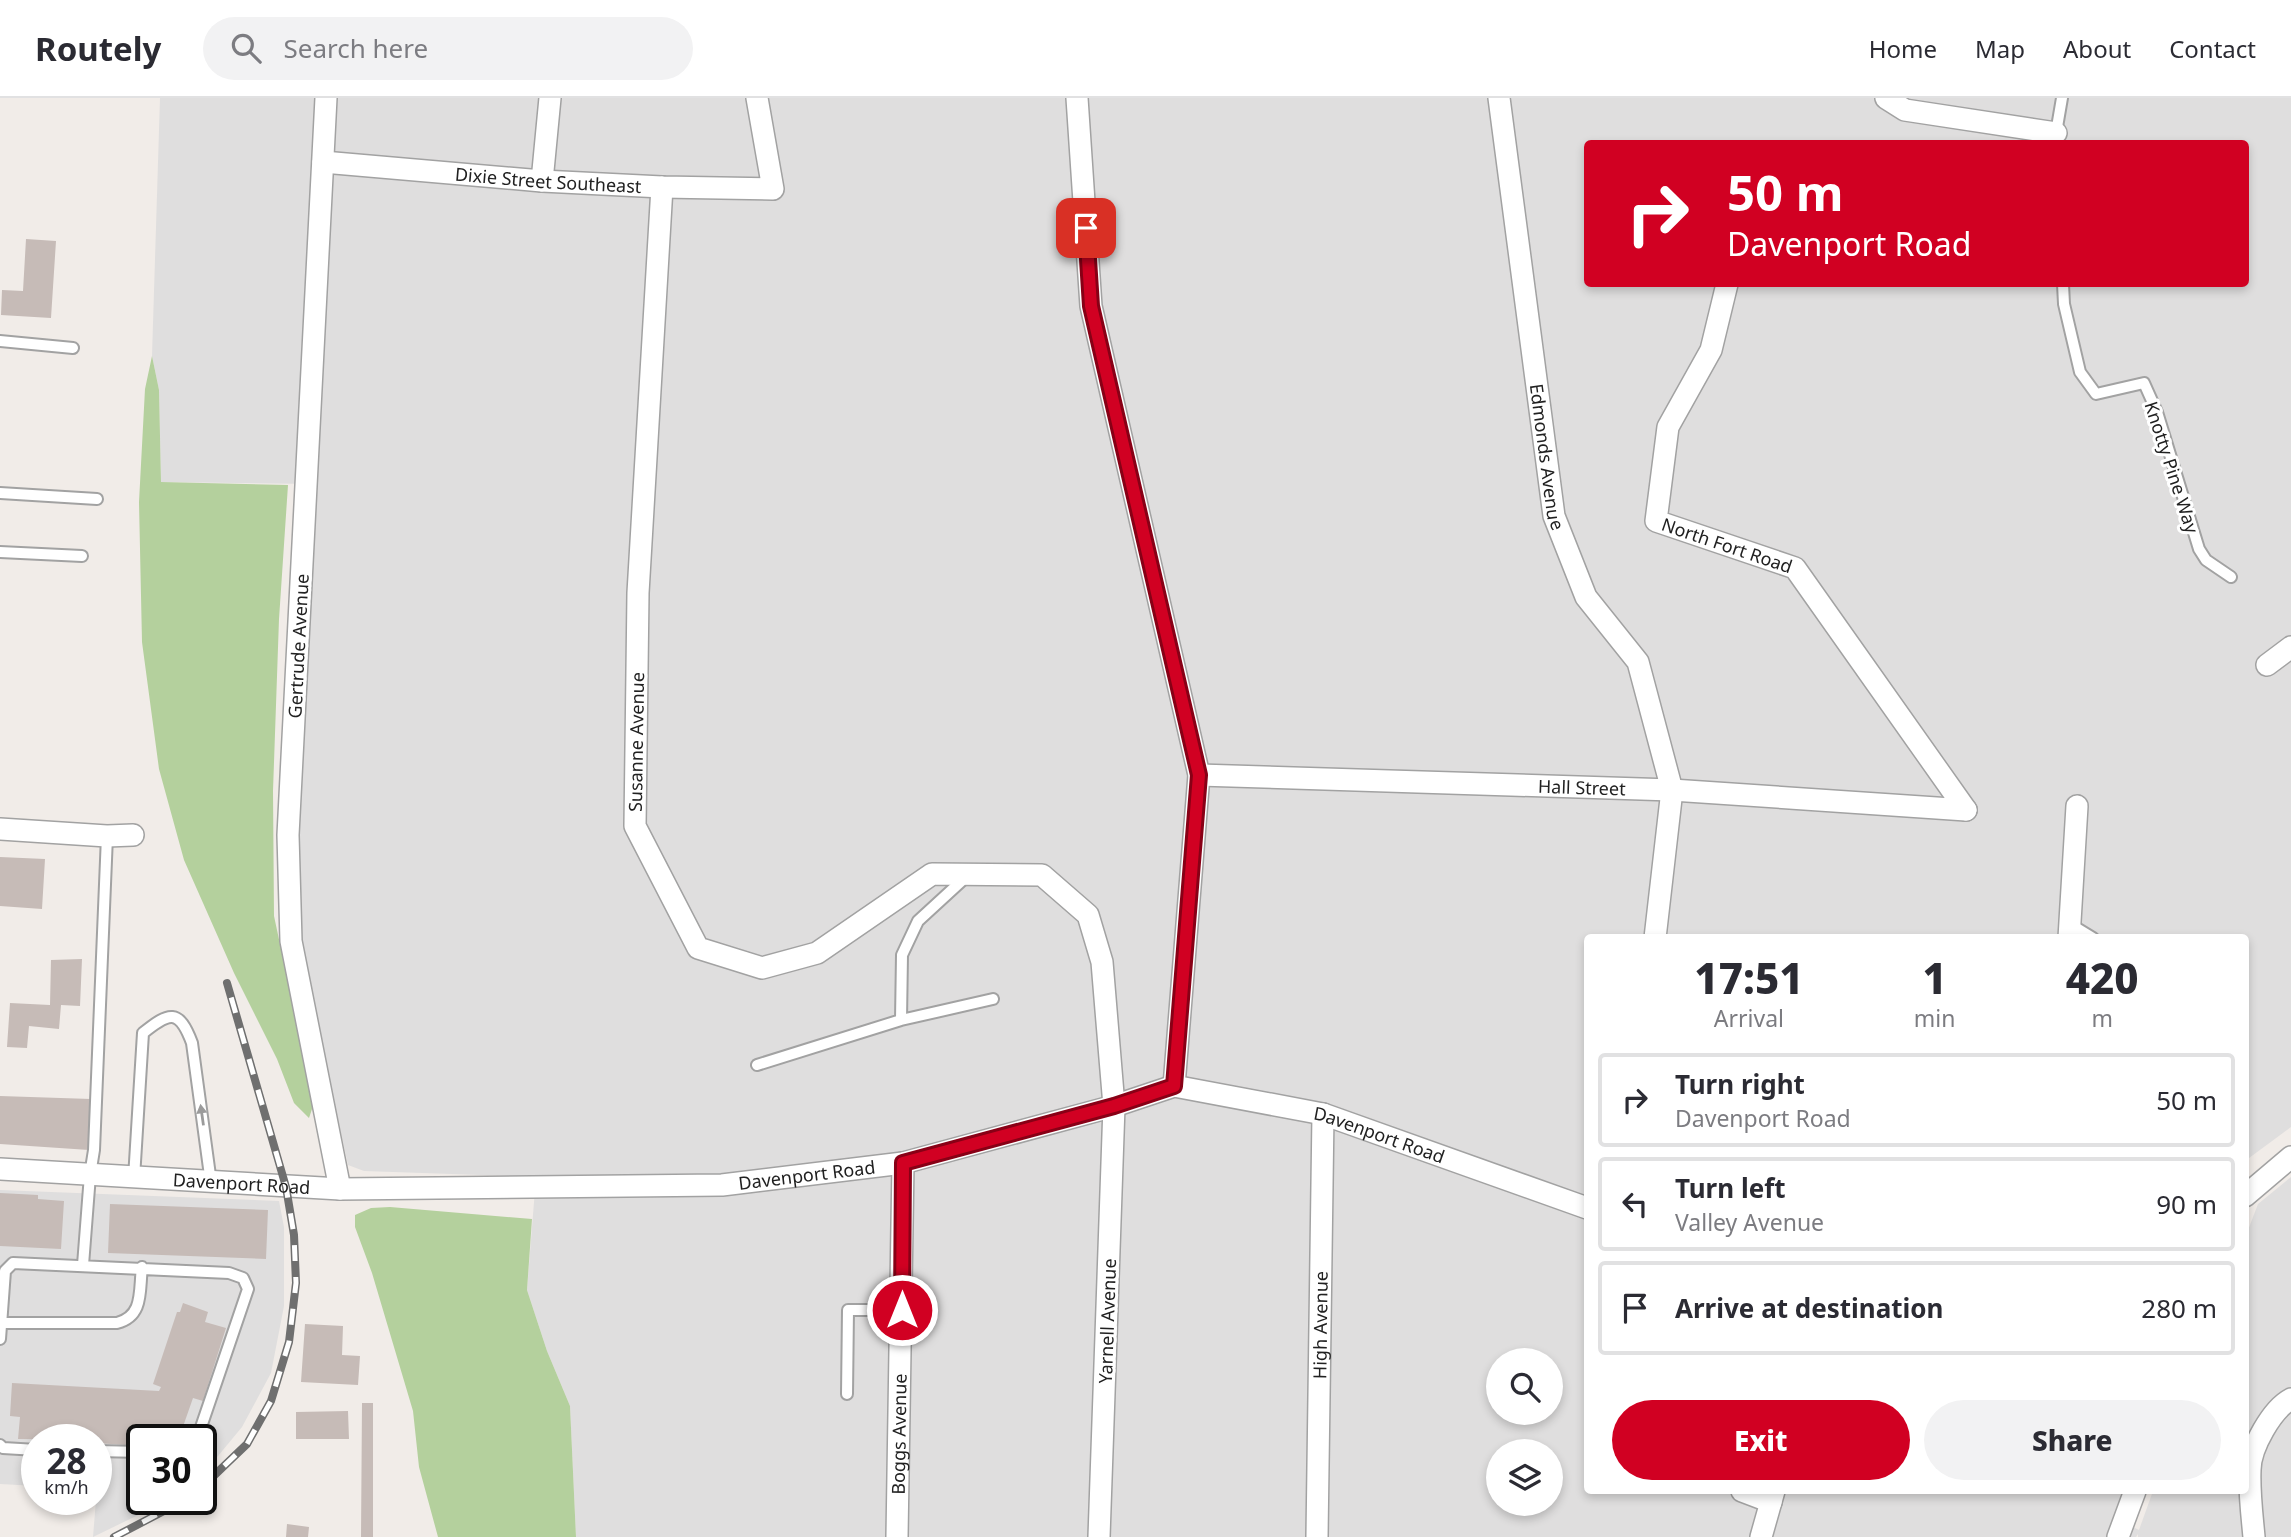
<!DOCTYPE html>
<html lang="en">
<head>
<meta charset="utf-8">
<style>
  :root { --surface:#fff; --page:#f2f2f3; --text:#2b2b33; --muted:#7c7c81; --line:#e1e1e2; --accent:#d10022 }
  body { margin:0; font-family:"Noto Sans",sans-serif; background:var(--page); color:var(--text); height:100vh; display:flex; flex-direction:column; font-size:26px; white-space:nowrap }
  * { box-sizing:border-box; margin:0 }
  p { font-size:23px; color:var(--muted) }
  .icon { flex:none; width:38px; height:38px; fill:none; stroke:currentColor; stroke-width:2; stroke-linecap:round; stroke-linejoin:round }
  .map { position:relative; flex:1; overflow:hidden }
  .side { position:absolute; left:1584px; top:836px; width:665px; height:560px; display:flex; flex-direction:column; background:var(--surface); border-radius:7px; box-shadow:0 4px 10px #0003 }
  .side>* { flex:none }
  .banner { position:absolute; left:1584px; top:42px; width:665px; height:147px; border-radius:7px; box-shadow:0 4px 10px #0003; background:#d10022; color:#fff; overflow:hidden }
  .tools { position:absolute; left:1486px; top:1250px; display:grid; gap:14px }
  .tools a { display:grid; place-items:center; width:77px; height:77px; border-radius:50%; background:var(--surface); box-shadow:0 4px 10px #0003; font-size:35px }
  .speed { position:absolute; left:21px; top:1326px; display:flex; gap:14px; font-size:35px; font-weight:700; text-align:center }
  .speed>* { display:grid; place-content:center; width:91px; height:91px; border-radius:50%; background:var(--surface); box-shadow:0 4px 10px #0003; line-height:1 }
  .speed small { font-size:18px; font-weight:400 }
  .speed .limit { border:4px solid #111; border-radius:10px; background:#fff; color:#111 }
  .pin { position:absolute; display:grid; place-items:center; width:60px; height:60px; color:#fff; margin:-30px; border-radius:14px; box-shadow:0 4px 10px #0006 }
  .me { position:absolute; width:77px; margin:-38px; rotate:0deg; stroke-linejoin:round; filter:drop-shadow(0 0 5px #0008) }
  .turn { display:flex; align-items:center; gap:24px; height:147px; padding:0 28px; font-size:32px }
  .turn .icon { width:91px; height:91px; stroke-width:2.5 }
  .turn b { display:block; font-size:49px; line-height:60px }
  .eta { display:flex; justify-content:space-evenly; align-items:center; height:119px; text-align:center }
  .eta b { font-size:42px; font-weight:800; line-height:49px }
  .primary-button { display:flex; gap:14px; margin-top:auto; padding:14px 28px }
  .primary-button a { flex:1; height:80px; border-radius:42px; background:var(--accent); color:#fff; font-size:28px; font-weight:800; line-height:80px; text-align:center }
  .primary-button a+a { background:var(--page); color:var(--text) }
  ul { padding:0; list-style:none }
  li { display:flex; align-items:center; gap:21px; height:94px; margin:0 14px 10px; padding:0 14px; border:4px solid var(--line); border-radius:7px }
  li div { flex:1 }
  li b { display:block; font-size:26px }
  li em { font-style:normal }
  header { display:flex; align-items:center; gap:42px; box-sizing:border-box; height:98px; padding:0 35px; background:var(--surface); border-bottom:2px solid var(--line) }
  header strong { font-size:33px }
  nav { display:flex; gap:38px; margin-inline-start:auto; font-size:24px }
  .search { width:490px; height:63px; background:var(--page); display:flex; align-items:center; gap:18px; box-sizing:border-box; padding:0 24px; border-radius:38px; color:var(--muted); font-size:26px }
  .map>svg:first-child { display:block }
</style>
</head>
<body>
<header>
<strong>Routely</strong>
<div class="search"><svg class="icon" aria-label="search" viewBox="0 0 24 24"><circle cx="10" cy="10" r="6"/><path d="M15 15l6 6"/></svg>Search here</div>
<nav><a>Home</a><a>Map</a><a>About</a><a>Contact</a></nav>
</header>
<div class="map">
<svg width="2291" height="1439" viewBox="0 0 2291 1439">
  <rect width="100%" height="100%" fill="#f1ece8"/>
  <path fill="#dfdede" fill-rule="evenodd" d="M 160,0 L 2291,0 L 2291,1029 L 2245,1063 L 2245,840 L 1587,840 L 1587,1393 L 2124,1393 L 2115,1420 L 2139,1432 L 2153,1393 L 2245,1393 L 2245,1140 L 2258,1106 L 2291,1079 L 2291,1439 L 2138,1439 L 2138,1436 L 2136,1439 L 576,1439 L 570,1308 L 547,1253 L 527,1192 L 536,1079 L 364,1073 L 348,1067 L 311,896 L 300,830 L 300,642 L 312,386 L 161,384 L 159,292 L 152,258 ZM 1587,46 L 2245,46 L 2245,186 L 1587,186 ZM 1498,1262 L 1550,1262 L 1550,1314 L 1498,1314 ZM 1498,1353 L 1550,1353 L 1550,1405 L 1498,1405 Z
    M 0,1092 L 279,1103 L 284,1129 L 284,1208 L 271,1275 L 242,1329 L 218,1358 L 201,1373 L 201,1342 L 142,1342 L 142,1402 L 169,1402 L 93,1439 L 96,1402 L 96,1342 L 37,1342 L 37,1388 L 0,1386 Z"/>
  <path fill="#b4d09d" d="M 152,258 L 159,292 L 161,384 L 288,387 L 279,521 L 273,693 L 274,818 L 314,1005 L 309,1020 L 294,1005 L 277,961 L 234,875 L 184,762 L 159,671 L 142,544 L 139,404 L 145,291 Z
    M 390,1109 L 532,1121 L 527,1192 L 547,1253 L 570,1308 L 576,1439 L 438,1439 L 419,1369 L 413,1313 L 372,1175 L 355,1129 L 355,1117 L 371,1110 Z"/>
  <path fill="#c6bbb7" d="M 26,141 L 56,143 L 51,220 L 1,217 L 2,192 L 23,193 Z
    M 0,759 L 45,761 L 42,811 L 0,808 Z
    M 82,861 L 80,908 L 61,907 L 59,931 L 29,928 L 27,950 L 7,949 L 10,905 L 50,907 L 51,862 Z
    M 0,998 L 91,1001 L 89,1052 L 0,1046 Z
    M 0,1095 L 38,1097 L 38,1101 L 64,1103 L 61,1151 L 0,1148 Z
    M 110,1106 L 268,1112 L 266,1161 L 108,1155 Z
    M 183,1205 L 208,1214 L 205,1224 L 226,1230 L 203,1303 L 193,1300 L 179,1340 L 167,1336 L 149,1335 L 148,1342 L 142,1342 L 142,1348 L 96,1345 L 96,1342 L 18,1341 L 20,1319 L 10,1318 L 12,1285 L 159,1293 L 161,1289 L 153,1286 L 177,1214 L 180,1214 Z
    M 305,1226 L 343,1228 L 342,1257 L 360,1258 L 358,1287 L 301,1284 Z
    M 362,1305 L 373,1305 L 373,1439 L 361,1439 Z
    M 348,1313 L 349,1341 L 296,1341 L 296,1314 Z
    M 287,1426 L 309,1429 L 308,1439 L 286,1439 Z"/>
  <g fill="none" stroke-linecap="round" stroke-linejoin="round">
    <g stroke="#a2a2a2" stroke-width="14">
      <path id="service" d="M 2056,46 L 2056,35 L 2062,0
        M 2063,186 L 2064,206 L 2080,274 L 2096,296 L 2144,285 L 2157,314 L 2199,451 L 2206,462 L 2231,479
        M 0,243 L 73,250
        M 0,395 L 97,401
        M 0,454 L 82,458
        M 967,778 L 918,823 L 902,857 L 901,922 L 993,901
        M 2070,826 L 2093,840
        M 757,967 L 901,922
        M 134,1080 L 143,935 C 169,914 179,910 192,945 L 211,1085
        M 83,1167 L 90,1077 L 94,1052 L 107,738
        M 1,1225 L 117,1225 C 144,1218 139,1193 142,1169
        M 0,1241 L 5,1173 L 13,1165 L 229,1175 L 243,1180 L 248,1191 L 199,1335 L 194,1342
        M 847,1296 L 848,1212 L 902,1212
        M 0,1347 L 3,1350 L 37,1352
        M 96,1353 L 142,1354"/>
    </g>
    <g stroke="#a2a2a2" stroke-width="24">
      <g id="minor">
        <path d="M 326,0 L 288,737 L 291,843 L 340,1091"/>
        <path d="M 1077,0 L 1091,208 L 1199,677 L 1174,988"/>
        <path id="s1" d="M 1499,0 L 1554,418 L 1586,499 L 1638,564 L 1672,692 L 1655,840"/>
        <path d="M 1886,0 L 1905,12 L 2056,35"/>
        <path id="s2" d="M 323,64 L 542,83 L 662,89 L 773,91 L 757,0"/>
        <path d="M 542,83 L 550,0"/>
        <path d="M 662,89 L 638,495 L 635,728 L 698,850 L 762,870 L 817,855 L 932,776 L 1042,777 L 1088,817 L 1102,864 L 1114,1008 L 1099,1439"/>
        <path id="s3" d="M 1727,186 L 1711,252 L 1668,329 L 1656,423 L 1795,470 L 1966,712"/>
        <path d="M 2267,567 L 2291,549"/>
        <path id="s4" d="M 1199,677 L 1672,692 L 1966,712"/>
        <path d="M 0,731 L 107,738 L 133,737"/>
        <path d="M 2069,840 L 2077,708"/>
        <path id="s5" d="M 0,1071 L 340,1091 L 722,1087 L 903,1065 L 1114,1008 L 1174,988 L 1323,1016 L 1587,1110"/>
        <path d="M 2245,1098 L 2291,1059"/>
        <path d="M 1742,1393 L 1771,1404"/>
        <path id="s6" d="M 897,1439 L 903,1065"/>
        <path id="s7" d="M 1317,1439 L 1323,1016"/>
        <path d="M 1761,1439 L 1774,1393"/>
        <path d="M 2118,1439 L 2135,1393"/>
        <path d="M 2254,1439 C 2252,1417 2249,1394 2250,1372 C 2250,1350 2272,1311 2291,1301"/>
      </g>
    </g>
    <use href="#service" stroke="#fff" stroke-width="10"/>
    <use href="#minor" stroke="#fff" stroke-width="21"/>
    <g stroke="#6f6f6f" stroke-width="8">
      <path id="rail" d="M 201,1390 L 247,1346 L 271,1303 L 289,1244 L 296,1185 L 294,1137 L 286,1089 L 227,885
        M 114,1439 L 185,1402"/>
    </g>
    <use href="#rail" stroke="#fff" stroke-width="5" stroke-dasharray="16" stroke-linecap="butt"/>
  </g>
  <defs><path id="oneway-solid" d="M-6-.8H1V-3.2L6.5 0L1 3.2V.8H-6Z" transform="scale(1.75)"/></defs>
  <use fill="#9b9b9b" href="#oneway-solid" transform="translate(202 1017) rotate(-98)"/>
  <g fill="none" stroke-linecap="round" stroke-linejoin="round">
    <g stroke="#880016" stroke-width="18">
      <path id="route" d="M 902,1212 L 903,1065 L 1114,1008 L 1174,988 L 1199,677 L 1091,208 L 1086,130"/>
    </g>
    <use href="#route" stroke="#d10022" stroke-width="12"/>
  </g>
  <g text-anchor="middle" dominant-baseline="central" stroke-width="6" stroke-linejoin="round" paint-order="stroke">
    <g font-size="18" fill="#212121" stroke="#fff">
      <text stroke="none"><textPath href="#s2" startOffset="226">Dixie Street Southeast</textPath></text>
      <text stroke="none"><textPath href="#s1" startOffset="362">Edmonds Avenue</textPath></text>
      <text transform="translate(2172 369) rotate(72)">Knotty Pine Way</text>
      <text stroke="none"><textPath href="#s3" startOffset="326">North Fort Road</textPath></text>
      <text transform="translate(298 548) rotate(-87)">Gertrude Avenue</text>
      <text transform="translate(636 644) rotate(-89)">Susanne Avenue</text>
      <text stroke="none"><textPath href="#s4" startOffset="383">Hall Street</textPath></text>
      <text stroke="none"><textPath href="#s5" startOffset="1398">Davenport Road</textPath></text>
      <text stroke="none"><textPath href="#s5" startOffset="808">Davenport Road</textPath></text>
      <text stroke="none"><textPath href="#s5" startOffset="242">Davenport Road</textPath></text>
      <text transform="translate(1107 1223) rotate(-88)">Yarnell Avenue</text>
      <text stroke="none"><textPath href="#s7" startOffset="212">High Avenue</textPath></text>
      <text stroke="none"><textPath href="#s6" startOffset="103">Boggs Avenue</textPath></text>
    </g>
  </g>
</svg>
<div class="tools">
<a><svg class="icon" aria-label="search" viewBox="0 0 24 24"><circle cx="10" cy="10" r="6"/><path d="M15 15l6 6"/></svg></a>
<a><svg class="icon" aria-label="layers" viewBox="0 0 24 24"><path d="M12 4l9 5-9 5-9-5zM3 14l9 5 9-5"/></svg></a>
</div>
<div class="speed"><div>28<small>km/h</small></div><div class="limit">30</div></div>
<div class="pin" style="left:1086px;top:130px;background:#d93025"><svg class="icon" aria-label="arrive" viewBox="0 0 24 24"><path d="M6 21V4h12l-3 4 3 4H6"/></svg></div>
<svg class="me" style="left:902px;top:1212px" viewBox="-20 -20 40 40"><circle r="17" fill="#d10022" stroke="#fff" stroke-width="3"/><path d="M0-11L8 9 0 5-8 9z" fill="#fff"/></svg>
<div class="banner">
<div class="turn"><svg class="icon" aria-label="right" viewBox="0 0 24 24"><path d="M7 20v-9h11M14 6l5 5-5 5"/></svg><div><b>50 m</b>Davenport Road</div></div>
</div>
<section class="side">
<div class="eta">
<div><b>17:51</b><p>Arrival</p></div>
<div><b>1</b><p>min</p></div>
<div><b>420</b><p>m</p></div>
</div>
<ul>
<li><svg class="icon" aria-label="right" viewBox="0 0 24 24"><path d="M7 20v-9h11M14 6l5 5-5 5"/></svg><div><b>Turn right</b><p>Davenport Road</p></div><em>50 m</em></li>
<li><svg class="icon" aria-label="left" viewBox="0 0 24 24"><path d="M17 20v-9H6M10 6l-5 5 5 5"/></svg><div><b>Turn left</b><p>Valley Avenue</p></div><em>90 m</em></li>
<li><svg class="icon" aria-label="arrive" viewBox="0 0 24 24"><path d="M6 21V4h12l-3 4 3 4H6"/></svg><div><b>Arrive at destination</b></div><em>280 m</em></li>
</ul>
<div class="primary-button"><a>Exit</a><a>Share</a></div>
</section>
</div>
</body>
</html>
